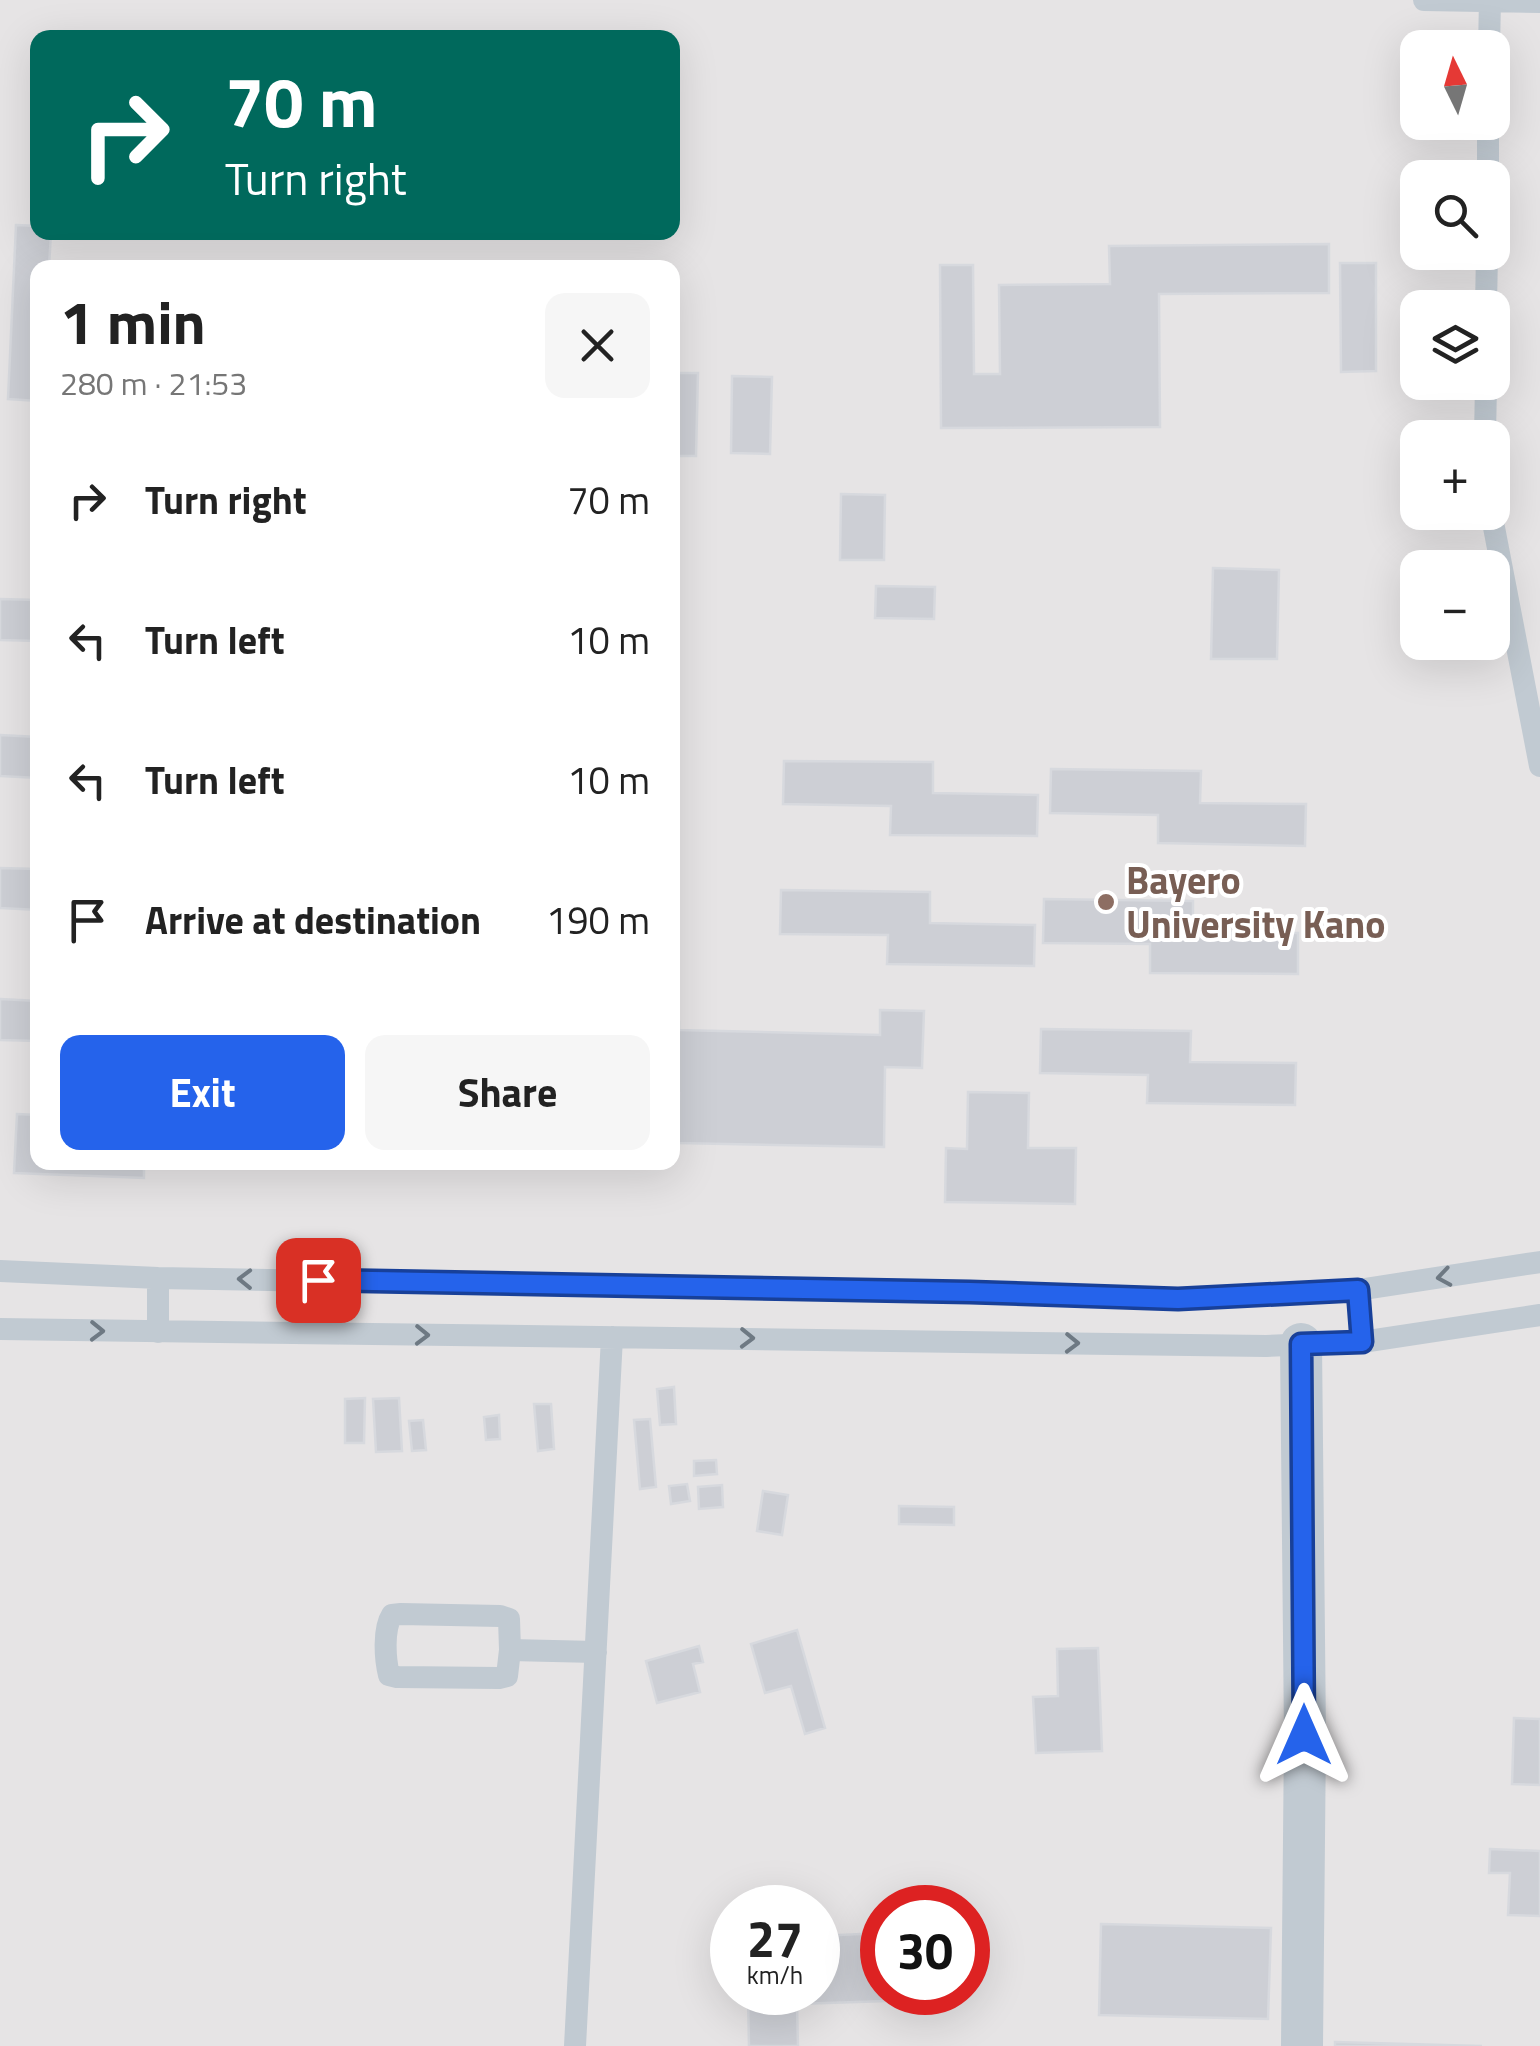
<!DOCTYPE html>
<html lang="en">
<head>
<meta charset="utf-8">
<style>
  :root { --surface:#fff; --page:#f6f6f6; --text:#222; --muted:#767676; --accent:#2563eb }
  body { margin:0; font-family:"Titillium Web",sans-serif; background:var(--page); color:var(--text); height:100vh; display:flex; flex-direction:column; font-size:38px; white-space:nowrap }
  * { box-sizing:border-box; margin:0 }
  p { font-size:32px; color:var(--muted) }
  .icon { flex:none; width:55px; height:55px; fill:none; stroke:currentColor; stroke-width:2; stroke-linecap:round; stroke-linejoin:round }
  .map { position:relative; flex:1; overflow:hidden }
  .panel { position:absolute; left:30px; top:260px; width:650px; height:910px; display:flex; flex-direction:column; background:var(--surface); border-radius:20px; box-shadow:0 10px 40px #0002 }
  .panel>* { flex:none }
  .banner { position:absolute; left:30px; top:30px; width:650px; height:210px; border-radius:20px; box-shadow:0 10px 40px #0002; background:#00695c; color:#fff; overflow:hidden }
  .needle { width:65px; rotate:355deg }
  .buttons { position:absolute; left:1400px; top:30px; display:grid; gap:20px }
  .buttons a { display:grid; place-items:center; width:110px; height:110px; border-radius:20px; background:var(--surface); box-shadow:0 10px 40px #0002; font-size:50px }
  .speed { position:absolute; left:710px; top:1885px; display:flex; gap:20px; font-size:50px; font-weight:700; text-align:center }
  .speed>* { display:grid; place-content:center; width:130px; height:130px; border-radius:50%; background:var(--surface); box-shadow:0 10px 40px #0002; line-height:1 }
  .speed small { font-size:25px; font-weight:400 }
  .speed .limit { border:15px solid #d22; background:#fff; color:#111 }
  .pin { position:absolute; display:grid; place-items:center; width:85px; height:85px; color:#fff; margin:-42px; border-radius:20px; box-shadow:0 5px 15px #0006 }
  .me { position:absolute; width:110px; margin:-55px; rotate:0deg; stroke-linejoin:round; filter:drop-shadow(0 0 8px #0008) }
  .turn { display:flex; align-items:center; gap:35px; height:210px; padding:0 30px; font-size:45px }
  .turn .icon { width:130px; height:130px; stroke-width:2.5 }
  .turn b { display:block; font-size:70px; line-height:85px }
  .round { display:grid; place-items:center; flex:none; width:105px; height:105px; border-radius:20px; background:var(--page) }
  .head { display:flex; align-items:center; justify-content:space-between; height:170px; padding:0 30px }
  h1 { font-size:60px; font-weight:700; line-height:75px }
  .primary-button { display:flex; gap:20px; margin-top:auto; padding:20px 30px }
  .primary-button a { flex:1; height:115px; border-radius:20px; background:var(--accent); color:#fff; font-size:40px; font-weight:700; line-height:115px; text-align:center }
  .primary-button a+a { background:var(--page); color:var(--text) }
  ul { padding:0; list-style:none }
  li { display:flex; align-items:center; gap:30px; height:140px; padding:0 30px }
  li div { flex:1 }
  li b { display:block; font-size:38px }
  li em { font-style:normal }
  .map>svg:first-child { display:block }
</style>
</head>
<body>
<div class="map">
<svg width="1540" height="2046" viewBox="0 0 1540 2046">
  <rect width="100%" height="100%" fill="#f5f3f3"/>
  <path fill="#e6e4e5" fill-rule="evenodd" d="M 0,0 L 1540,0 L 1540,2046 L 0,2046 ZM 38,38 L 672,38 L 672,232 L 38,232 ZM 1418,48 L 1492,48 L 1492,122 L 1418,122 ZM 1418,178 L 1492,178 L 1492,252 L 1418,252 ZM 38,268 L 672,268 L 672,1162 L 38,1162 ZM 1418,308 L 1492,308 L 1492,382 L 1418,382 ZM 1418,438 L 1492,438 L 1492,512 L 1418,512 ZM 1418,568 L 1492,568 L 1492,642 L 1418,642 ZM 732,1908 L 818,1908 L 818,1992 L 732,1992 ZM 882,1908 L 968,1908 L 968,1992 L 882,1992 Z"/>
  <path fill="#cdcfd5" stroke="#d7d9de" stroke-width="2.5" d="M 16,225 L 38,226 L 38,232 L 51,232 L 49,268 L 38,268 L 38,401 L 8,399 Z
    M 1329,244 L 1329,293 L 1159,294 L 1160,427 L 941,428 L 940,265 L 973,265 L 974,374 L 1000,374 L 999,285 L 1110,284 L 1109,246 Z
    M 1340,263 L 1376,263 L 1376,371 L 1341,372 Z
    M 672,373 L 698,373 L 696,456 L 672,456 Z
    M 732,376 L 772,377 L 770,454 L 731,453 Z
    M 841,494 L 885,495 L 884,560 L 840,560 Z
    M 1213,568 L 1279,570 L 1277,659 L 1211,659 Z
    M 876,586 L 935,587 L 934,619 L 875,618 Z
    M 0,599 L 38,600 L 38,641 L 0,640 Z
    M 0,735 L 38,737 L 38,778 L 0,776 Z
    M 784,761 L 933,762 L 933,793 L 1038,795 L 1037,836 L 890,835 L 891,806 L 783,804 Z
    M 1051,769 L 1201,771 L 1200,803 L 1306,804 L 1305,846 L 1158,843 L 1158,815 L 1050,813 Z
    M 0,868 L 38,869 L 38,910 L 0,908 Z
    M 781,890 L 930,892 L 930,923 L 1035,925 L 1034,966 L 887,964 L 888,935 L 780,934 Z
    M 1044,899 L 1193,901 L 1193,932 L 1298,933 L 1298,974 L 1150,973 L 1150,944 L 1043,943 Z
    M 0,999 L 38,1001 L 38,1041 L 0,1040 Z
    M 880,1010 L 924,1011 L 922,1068 L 885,1067 L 884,1147 L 678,1143 L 679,1093 L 672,1092 L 672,1022 L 679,1022 L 679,1030 L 880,1035 Z
    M 1041,1029 L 1191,1031 L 1190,1062 L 1296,1063 L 1295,1105 L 1147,1103 L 1148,1075 L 1040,1073 Z
    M 968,1092 L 1029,1093 L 1028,1148 L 1076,1148 L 1075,1204 L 945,1202 L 946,1148 L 967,1149 Z
    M 17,1114 L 38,1115 L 38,1162 L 144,1162 L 144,1178 L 14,1173 Z
    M 674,1387 L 676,1424 L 660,1425 L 657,1389 Z
    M 365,1398 L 364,1443 L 345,1443 L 345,1399 Z
    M 399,1398 L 402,1451 L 376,1452 L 373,1399 Z
    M 534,1404 L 551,1404 L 554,1449 L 538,1451 Z
    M 499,1415 L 500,1439 L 486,1440 L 484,1417 Z
    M 650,1419 L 656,1487 L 640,1489 L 634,1420 Z
    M 423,1420 L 426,1450 L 412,1451 L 409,1421 Z
    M 716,1460 L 717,1474 L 694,1476 L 694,1461 Z
    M 687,1484 L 690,1501 L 671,1504 L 669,1486 Z
    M 722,1485 L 723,1507 L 699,1509 L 698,1487 Z
    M 763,1491 L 788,1495 L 782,1535 L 757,1531 Z
    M 899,1506 L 954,1507 L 954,1525 L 899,1524 Z
    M 797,1630 L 825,1728 L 805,1734 L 791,1686 L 765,1693 L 751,1644 Z
    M 699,1646 L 703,1662 L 693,1664 L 700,1692 L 657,1703 L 646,1661 Z
    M 1098,1648 L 1102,1751 L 1036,1753 L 1033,1697 L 1058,1696 L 1057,1649 Z
    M 1514,1718 L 1540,1719 L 1540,1785 L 1512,1784 Z
    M 1490,1849 L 1540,1851 L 1540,1916 L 1508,1915 L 1510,1873 L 1489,1873 Z
    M 1101,1924 L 1271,1928 L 1268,2019 L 1099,2015 Z
    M 882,1933 L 882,1992 L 947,1992 L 947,1999 L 797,2004 L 798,2046 L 749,2046 L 748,1997 L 770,1997 L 770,1992 L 818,1992 L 818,1936 Z
    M 1335,2042 L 1482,2046 L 1335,2046 Z"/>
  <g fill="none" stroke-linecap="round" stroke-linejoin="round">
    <path stroke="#c1cad2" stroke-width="22" d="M 1424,0 L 1540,2
      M 1489,48 L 1490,0
      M 1488,178 L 1488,122
      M 1486,308 L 1487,252
      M 1485,438 L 1486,382
      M 1491,512 L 1540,766
      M 0,1271 L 158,1278 L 970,1292 L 1178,1299 L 1358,1290 L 1540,1262
      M 1358,1290 L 1362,1342
      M 0,1329 L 1266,1346 L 1362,1342 L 1540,1315
      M 158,1332 L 158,1278
      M 510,1650 L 509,1619 L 500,1616 L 401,1614 L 392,1615 C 383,1629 385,1659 389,1675 L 397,1677 L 499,1678 L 507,1676 L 510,1650 L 596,1652
      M 575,2046 L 612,1337"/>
    <path stroke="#c1cad2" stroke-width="42" d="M 1301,1344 L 1305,1735 L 1302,2046"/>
  </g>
  <defs><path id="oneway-chevron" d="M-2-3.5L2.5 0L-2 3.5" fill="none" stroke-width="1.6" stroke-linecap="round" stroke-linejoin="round" transform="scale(2.5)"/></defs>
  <g stroke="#6e7983">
    <use href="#oneway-chevron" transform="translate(1444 1277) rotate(171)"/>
    <use href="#oneway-chevron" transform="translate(245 1279) rotate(-179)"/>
    <use href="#oneway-chevron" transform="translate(97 1331) rotate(1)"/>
    <use href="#oneway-chevron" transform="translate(422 1335) rotate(1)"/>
    <use href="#oneway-chevron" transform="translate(747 1338) rotate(1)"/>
    <use href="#oneway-chevron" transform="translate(1072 1343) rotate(1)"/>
  </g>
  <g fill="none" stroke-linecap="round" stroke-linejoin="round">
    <g stroke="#184099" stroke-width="25">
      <path id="route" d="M 318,1280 L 970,1292 L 1178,1299 L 1358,1290 L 1362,1342 L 1301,1344 L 1304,1735"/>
    </g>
    <use href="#route" stroke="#2563eb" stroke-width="18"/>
  </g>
  <circle fill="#8d6e63" stroke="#fff" stroke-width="4" cx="1106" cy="902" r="10"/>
  <g text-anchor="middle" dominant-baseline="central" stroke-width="8" stroke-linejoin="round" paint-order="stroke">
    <g font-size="38" font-weight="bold" fill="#785e54" stroke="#fff" text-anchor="start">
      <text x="1126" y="880">Bayero<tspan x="1126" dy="44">University Kano</tspan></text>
    </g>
  </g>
</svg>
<div class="buttons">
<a><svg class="needle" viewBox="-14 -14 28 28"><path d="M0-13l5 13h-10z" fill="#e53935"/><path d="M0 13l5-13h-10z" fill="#767676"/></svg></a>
<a><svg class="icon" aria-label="search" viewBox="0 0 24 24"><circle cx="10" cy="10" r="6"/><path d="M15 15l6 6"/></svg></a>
<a><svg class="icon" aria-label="layers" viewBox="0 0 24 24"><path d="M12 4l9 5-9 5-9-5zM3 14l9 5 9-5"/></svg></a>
<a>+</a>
<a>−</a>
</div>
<div class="speed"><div>27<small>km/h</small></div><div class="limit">30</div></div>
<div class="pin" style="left:318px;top:1280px;background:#d93025"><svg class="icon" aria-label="arrive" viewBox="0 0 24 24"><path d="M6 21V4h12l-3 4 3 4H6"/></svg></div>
<svg class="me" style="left:1304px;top:1735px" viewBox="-20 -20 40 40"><path d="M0-17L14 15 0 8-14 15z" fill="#2563eb" stroke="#fff" stroke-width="4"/></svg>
<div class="banner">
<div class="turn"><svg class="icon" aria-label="right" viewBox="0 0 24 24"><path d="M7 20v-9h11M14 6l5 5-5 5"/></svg><div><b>70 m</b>Turn right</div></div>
</div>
<section class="panel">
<div class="head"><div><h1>1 min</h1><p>280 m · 21:53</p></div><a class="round"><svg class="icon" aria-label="close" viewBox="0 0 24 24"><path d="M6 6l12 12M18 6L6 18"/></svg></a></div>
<ul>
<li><svg class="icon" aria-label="right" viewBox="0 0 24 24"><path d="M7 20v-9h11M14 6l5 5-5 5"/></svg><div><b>Turn right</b></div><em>70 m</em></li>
<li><svg class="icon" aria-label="left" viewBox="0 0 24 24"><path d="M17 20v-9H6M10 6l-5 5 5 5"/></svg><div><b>Turn left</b></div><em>10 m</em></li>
<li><svg class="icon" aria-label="left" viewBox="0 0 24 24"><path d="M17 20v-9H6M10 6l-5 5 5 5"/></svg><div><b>Turn left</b></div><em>10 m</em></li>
<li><svg class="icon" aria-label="arrive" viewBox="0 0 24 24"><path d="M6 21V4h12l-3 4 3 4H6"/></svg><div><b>Arrive at destination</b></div><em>190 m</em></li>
</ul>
<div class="primary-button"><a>Exit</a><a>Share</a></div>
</section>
</div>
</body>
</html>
